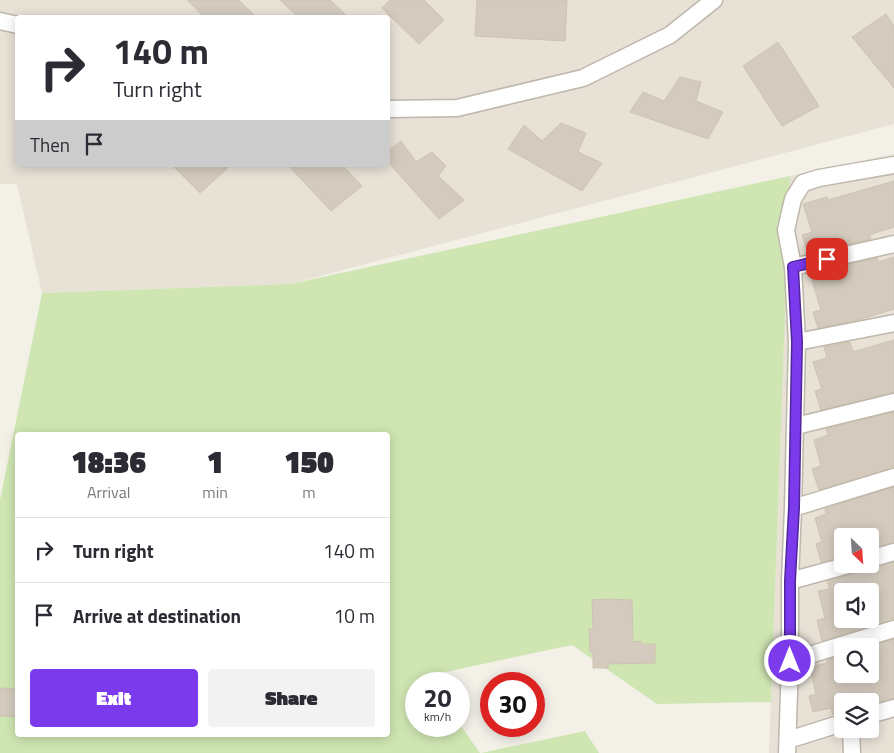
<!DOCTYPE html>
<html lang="en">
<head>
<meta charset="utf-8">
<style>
  :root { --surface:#fff; --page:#f2f2f3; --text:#2b2b33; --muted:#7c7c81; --line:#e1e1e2; --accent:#7c3aed }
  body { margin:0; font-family:"Titillium Web",sans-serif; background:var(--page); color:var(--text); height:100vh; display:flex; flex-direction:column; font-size:19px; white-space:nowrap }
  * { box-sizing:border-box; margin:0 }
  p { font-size:16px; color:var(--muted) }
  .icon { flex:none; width:28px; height:28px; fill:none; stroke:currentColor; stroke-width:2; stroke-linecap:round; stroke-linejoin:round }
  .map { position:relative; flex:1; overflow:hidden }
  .details { position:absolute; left:15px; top:432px; width:375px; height:305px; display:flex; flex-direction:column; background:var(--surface); border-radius:5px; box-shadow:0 2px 12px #0003 }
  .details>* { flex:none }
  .banner { position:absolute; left:15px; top:15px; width:375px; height:152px; border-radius:5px; box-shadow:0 2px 12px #0003; background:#fff; color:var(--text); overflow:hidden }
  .needle { width:32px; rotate:155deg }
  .fabs { position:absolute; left:834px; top:528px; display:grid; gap:10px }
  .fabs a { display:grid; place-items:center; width:45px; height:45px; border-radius:5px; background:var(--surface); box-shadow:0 2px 12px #0003; font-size:25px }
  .speed { position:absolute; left:405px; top:672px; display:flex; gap:10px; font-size:25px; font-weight:700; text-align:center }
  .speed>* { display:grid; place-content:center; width:65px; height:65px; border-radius:50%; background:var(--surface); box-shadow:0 2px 12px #0003; line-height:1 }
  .speed small { font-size:12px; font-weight:400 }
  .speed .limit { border:8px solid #d22; background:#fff; color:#111 }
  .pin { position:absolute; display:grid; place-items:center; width:42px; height:42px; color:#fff; margin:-21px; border-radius:10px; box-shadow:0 2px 8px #0006 }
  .me { position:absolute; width:55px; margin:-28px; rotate:0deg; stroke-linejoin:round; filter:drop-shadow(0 0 4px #0008) }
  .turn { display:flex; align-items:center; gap:18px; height:105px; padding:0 15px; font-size:22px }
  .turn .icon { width:65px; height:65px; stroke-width:2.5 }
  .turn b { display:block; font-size:35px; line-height:42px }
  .then { display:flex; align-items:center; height:48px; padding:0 15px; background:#0003; gap:10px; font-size:19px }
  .eta { display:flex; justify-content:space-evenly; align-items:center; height:85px; text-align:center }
  .eta b { font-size:30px; font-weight:800; line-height:35px }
  .action { display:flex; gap:10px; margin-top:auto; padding:10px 15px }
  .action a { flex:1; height:58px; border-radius:5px; background:var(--accent); color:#fff; font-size:20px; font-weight:800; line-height:58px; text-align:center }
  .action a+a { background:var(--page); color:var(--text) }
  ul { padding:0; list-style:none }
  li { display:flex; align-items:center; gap:15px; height:65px; padding:0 15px; border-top:1px solid var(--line) }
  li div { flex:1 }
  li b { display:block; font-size:19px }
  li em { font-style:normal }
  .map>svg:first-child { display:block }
</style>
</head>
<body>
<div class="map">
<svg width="894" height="753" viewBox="0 0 894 753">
  <rect width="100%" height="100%" fill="#f3f0e8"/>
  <path fill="#e7e1d6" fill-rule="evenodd" d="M 0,0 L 894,0 L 894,124 L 290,284 L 42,293 L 17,184 L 0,184 ZM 18,18 L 388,18 L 388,165 L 18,165 Z
    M 894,154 L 894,753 L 769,753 L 790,176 ZM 842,536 L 870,536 L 870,564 L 842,564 ZM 842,591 L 870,591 L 870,619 L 842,619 ZM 842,646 L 870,646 L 870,674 L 842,674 ZM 842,701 L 870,701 L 870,729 L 842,729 Z"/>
  <path fill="#cfe6b2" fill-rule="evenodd" d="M 790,176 L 771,702 L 657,704 L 572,645 L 426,676 L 432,684 L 416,684 L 416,726 L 459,726 L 459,723 L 480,753 L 0,753 L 0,500 L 42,293 L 290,284 ZM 18,435 L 388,435 L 388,735 L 18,735 Z
    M 585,731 L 599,753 L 481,753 Z"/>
  <path fill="#d4cbbe" stroke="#cfc3b1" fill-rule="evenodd" d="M 187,0 L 239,0 L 257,18 L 205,18 Z
    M 280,0 L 330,0 L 349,18 L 299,18 Z
    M 390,0 L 424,0 L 444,20 L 419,44 L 382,8 Z
    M 477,0 L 567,0 L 565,41 L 475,36 Z
    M 886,14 L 894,26 L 894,88 L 852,37 Z
    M 778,42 L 819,106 L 782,126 L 743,66 Z
    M 680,77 L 701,82 L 696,101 L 723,112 L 708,139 L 630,112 L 643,92 L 664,101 Z
    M 561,123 L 586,133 L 578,152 L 602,163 L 582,191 L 508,149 L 524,125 L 542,141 Z
    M 401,141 L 416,162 L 432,152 L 446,166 L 438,176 L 464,200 L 439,219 L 388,162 L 388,151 Z
    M 172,165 L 231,165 L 200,193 Z
    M 288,165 L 342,165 L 362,186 L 331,211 Z
    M 894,181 L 894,227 L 869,235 L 871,239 L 808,253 L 802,235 L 812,232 L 803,204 L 827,197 L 828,200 Z
    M 894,257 L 894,309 L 862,319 L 818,328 L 813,312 L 821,310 L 812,280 L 816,279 L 814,272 L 877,258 L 878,262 Z
    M 894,340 L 894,392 L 821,410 L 815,391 L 822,389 L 813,362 L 827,358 L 824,347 L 850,342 L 853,352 Z
    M 894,412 L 894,467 L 819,490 L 812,469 L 821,466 L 814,440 L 828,435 L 826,429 Z
    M 894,487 L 894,542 L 870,549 L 870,536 L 842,536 L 842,556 L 821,562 L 816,544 L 822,542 L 815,518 L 826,514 L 825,509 Z
    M 894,562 L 894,619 L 822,641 L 817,620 L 825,618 L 818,591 L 830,589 L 827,581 L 855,573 L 859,571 L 862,564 L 867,569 L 872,569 ZM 842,591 L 870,591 L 870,619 L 842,619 Z
    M 607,599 L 632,600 L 633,642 L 641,641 L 641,644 L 655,644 L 655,663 L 608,664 L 608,668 L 593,668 L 593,652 L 590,652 L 589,629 L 593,629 L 592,600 Z
    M 894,639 L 894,698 L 870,705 L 870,701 L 842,701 L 842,713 L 833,715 L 831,708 L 813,712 L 809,696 L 816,694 L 810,667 L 827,663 L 827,660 L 842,655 L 842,674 L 870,674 L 870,647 Z
    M 0,688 L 18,689 L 18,717 L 0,716 Z"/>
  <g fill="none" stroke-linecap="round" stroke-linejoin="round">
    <g stroke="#beb7ab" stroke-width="19">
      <path id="street" d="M 0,21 L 18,25
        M 388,109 L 457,108 L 583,78 L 670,35 L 714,0
        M 793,267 L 894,244
        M 797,342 L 894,323
        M 796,426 L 894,402
        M 793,508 L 894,477
        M 870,559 L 894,552
        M 790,581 L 852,564
        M 790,661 L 894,629
        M 870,715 L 894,708
        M 851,729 L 852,753
        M 788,740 L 842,723
        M 787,753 L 790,661 L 790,581 L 793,508 L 797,342 L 793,267 L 786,230 L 793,199 L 803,183 L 819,178 L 894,165"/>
    </g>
    <use href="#street" stroke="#fff" stroke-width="16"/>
  </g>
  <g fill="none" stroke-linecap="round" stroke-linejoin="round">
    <g stroke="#51269a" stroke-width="12">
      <path id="route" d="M 790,661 L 790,581 L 794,508 L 797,342 L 793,267 L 827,259"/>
    </g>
    <use href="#route" stroke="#7c3aed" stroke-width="9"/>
  </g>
</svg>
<div class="fabs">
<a><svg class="needle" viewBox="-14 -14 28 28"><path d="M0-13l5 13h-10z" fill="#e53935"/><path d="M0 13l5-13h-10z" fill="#7c7c81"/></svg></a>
<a><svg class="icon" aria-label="sound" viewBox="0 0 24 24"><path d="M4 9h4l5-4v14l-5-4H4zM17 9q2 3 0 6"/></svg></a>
<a><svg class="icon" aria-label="search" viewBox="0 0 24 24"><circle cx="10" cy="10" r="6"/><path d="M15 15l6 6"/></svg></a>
<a><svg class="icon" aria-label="layers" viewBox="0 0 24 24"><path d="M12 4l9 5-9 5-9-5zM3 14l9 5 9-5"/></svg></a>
</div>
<div class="speed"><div>20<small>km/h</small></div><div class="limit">30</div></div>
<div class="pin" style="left:827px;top:259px;background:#d93025"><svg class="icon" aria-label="arrive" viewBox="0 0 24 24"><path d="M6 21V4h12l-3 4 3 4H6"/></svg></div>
<svg class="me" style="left:790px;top:661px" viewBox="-20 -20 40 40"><circle r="17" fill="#7c3aed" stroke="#fff" stroke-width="3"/><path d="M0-11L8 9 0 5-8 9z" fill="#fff"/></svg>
<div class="banner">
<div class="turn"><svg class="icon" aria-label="right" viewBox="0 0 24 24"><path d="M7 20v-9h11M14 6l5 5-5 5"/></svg><div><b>140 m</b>Turn right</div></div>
<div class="then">Then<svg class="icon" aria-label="arrive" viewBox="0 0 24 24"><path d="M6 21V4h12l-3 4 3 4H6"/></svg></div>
</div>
<section class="details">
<div class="eta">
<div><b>18:36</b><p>Arrival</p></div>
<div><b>1</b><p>min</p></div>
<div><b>150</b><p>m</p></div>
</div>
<ul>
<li><svg class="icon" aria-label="right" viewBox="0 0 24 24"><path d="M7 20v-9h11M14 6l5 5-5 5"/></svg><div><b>Turn right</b></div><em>140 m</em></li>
<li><svg class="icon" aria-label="arrive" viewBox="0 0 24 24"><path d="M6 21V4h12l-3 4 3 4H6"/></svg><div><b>Arrive at destination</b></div><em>10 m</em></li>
</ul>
<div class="action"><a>Exit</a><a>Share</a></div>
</section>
</div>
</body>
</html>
